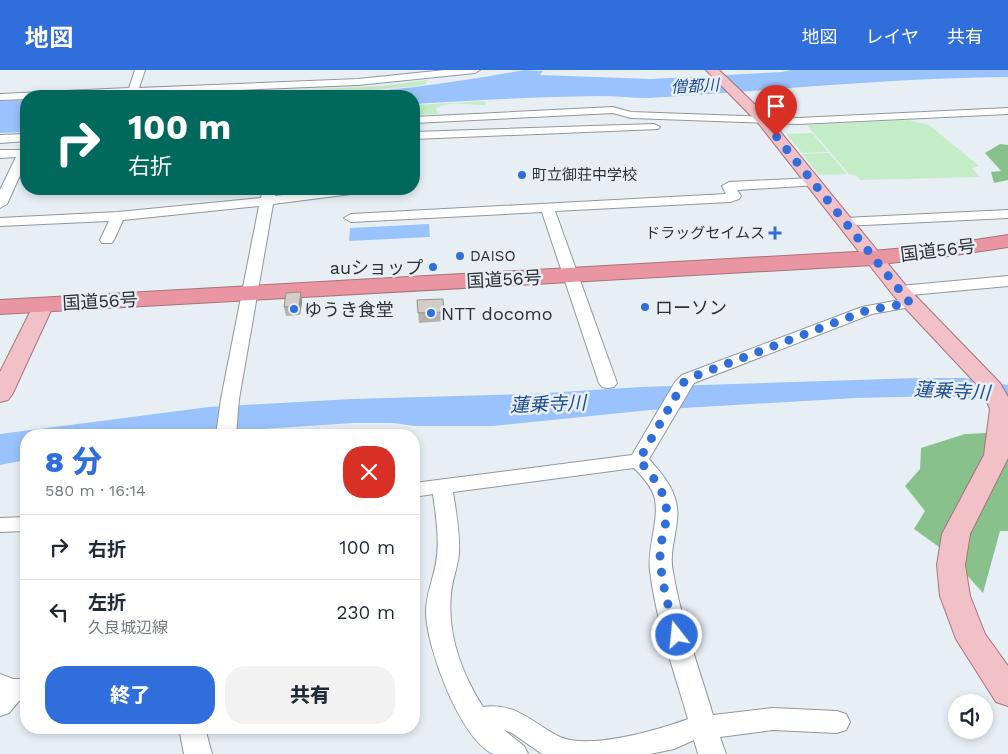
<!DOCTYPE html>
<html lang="ja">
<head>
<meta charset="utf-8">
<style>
  :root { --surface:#fff; --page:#f2f2f3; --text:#1f2937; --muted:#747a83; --line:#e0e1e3; --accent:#306edc }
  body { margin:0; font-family:"Work Sans","Noto Sans JP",sans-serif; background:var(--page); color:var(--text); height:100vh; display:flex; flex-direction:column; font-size:19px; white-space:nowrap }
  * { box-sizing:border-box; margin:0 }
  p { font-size:16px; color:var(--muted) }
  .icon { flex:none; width:28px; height:28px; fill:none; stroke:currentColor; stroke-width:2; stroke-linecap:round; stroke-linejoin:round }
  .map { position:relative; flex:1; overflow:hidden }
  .sheet { position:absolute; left:20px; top:359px; width:400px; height:305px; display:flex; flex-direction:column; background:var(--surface); border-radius:20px; box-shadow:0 2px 8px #0003 }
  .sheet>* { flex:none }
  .hud { position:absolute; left:20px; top:20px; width:400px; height:105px; border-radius:20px; box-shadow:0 2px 8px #0003; background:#00695c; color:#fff; overflow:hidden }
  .buttons { position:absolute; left:948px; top:624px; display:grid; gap:10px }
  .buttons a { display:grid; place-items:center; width:45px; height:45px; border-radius:50%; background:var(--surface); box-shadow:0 2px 8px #0003; font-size:25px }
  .pin { position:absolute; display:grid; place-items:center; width:42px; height:42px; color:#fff; margin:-51px -21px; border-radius:50% 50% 50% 0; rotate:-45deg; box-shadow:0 0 5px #0007 }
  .pin .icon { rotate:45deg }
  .me { position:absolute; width:55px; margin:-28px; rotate:344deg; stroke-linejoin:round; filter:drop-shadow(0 0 4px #0008) }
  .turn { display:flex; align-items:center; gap:18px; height:105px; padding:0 25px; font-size:22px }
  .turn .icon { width:65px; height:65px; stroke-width:2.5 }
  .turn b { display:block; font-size:35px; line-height:42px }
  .round { display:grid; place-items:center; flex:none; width:52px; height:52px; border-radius:20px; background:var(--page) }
  .head { display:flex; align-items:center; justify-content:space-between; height:85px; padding:0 25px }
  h1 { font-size:30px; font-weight:800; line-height:38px; color:var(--accent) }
  .primary-button { display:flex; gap:10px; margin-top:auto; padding:10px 25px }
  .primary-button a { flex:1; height:58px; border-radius:20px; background:var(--accent); color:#fff; font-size:20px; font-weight:800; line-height:58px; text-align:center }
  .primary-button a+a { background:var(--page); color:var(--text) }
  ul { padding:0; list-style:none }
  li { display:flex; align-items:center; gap:15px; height:65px; padding:0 25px; border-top:1px solid var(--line) }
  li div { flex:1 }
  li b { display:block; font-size:19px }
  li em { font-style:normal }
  header { display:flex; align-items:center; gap:30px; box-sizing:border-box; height:70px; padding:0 25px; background:var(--accent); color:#fff }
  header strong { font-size:24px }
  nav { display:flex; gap:28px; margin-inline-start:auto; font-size:18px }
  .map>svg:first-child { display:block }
</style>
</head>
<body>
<header>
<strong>地図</strong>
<nav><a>地図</a><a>レイヤ</a><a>共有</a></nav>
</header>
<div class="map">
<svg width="1008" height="684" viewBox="0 0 1008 684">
  <rect width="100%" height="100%" fill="#e7eff5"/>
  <path fill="#c4ecc7" d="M 427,10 L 426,14 L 417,16 L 302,25 L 302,20 L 382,16 Z
    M 484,31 L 486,35 C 470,36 449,29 436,39 L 438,44 L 490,42 L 414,45 L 414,35 Z
    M 909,50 L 929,55 L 979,96 L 972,98 L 980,107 L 860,110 L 857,106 L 849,104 L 807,55 Z
    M 812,63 L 828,82 L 802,83 L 786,64 Z
    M 829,83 L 847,104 L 819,105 L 802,84 Z"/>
  <path fill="#89c18d" d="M 1000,74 L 1008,75 L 1008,110 L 994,113 L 991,102 L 1001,101 L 985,83 Z
    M 1008,362 L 1008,461 L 1000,461 L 983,523 L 946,482 L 914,459 L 925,441 L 905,416 L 920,399 L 921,378 L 965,364 Z"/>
  <path fill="#9ac2fc" d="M 524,0 L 543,1 L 540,5 L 651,9 L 782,2 L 791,0 L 1008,0 L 1008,7 C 888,8 768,21 649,28 C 632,28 616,26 599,26 C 538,27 475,30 414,34 L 414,26 L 314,26 C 385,22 454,13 524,0 Z
    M 193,22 L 210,26 L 109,26 Z
    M 26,30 L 26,62 L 0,63 L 0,31 Z
    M 429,154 L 430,167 L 349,171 L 350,158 Z
    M 918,308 L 964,308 L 1008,315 L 1008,331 L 942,326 L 855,328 L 650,340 L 493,356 L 415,356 L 393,353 L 353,353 L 168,365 L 26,365 L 26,390 L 0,395 L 0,364 L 209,337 L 352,329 L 530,324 L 641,317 Z"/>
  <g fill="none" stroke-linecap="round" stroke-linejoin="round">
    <g stroke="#90989d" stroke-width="2">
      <path id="minor" d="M 135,0 L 145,0 L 139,18 L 358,9 L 445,0 L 480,0 L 475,3 L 358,15 L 95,26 L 26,26 L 26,29 L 0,30 L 0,24 L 129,18 Z
        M 613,37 L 631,42 L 798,48 L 1008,38 L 1008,44 L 798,54 L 631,48 L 613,43 L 414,53 L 414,47 Z
        M 654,54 L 660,57 L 658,59 L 414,69 L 414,62 Z
        M 26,64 L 26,71 L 0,73 L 0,65 Z
        M 26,76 L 26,92 L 7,134 L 0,138 L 0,120 L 16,87 L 0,88 L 0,80 L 20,80 Z
        M 813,108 L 819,112 L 818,115 L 737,120 L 741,126 L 739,129 L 730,132 L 555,141 L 617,313 L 614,317 L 608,318 L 602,317 L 599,313 L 542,142 L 351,152 L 344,148 L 351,144 L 726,124 L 722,116 L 729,112 Z
        M 263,119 L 275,119 L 275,126 L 330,119 L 366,119 L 359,123 L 273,134 L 239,329 L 236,365 L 216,365 L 221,329 L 259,136 L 123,150 L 114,170 L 112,173 L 102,173 L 100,170 L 109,151 L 0,156 L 0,148 L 118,142 L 261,128 Z
        M 1008,140 L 1008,148 L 844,156 L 837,152 L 844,148 Z
        M 1008,206 L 1008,216 L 900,226 L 894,224 L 892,221 L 894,218 L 900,216 Z
        M 910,228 L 916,230 L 918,233 L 916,236 L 872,244 L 694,313 L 649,389 C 665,407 680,425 677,449 C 676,467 669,483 673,502 C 681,550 699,598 713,645 L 773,638 L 837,641 L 846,644 L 850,652 L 846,660 L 837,663 L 773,660 L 720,667 L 726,684 L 698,684 L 694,670 L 674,679 L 650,684 L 542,684 L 512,663 L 504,660 L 524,676 L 528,684 C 518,684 502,684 493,684 C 460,669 426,576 426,542 C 426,524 433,510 436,493 C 440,470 436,447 433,424 L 414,427 L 414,413 L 632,385 L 675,312 L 682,305 L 862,237 ZM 634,398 C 643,407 652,417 655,429 C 659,454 647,476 650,501 C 656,551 674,601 688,649 C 658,660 590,680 560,667 C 533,654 517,632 483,637 C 462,604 447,564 451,524 C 452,510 458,497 459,483 C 460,462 456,442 453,422 Z
        M 26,447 L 26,461 L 0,462 L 0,448 Z
        M 0,604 L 13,609 L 26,609 L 26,631 L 19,631 L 9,643 L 0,646 Z
        M 179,658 L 205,658 L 212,684 L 184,684 Z"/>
    </g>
    <g stroke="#a8737b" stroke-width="2">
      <path id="major" d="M 706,0 L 719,0 L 769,48 L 907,217 L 1000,313 L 1008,327 L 1008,388 L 970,464 L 965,495 L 970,526 L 985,564 L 1008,596 L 1008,636 L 996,632 L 956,569 L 940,526 L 937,495 L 942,464 L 984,385 L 990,339 L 982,320 L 893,225 L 759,54 Z
        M 44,228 L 51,230 L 54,234 L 12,325 L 8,330 L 0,332 L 0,302 L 34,234 L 37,230 Z"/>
    </g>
    <g stroke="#a8737b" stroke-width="2">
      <path id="highway" d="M 1008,165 L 1008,177 L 949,186 L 873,195 L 0,244 L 0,230 L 873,181 L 949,174 Z"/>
    </g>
    <use href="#minor" fill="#fff" fill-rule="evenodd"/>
    <use href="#major" fill="#f2c0c7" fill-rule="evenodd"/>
    <use href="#highway" fill="#e996a2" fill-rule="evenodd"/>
  </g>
  <path fill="#b6b0ab" d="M 301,222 L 302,232 L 300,245 L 286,246 L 284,237 Z
    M 417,230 L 444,242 L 444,251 L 419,253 Z"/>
  <path fill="#94908b" d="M 301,222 L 302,232 L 300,245 L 299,236 Z"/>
  <path fill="#d4cdc7" stroke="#94908b" d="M 301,222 L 299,236 L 284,237 L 286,223 Z
    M 443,229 L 444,242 L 418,243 L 417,230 Z"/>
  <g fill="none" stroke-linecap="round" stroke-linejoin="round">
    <path stroke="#306edc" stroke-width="9" stroke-dasharray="0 16.2" d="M 677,565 C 669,540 661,512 660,485 C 660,474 664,462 666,451 C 670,426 654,408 639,390 L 684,312 L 695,306 L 868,240 L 910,233 L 776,66"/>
  </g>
  <g fill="#306edc" stroke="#e7eff5" stroke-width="2">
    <circle cx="522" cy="105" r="5"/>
    <path d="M772.5 155.5h5v5h5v5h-5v5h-5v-5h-5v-5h5z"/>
    <circle cx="460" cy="186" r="5"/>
    <circle cx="433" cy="197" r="5"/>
    <circle cx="645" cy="237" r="5"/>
    <circle cx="294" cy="239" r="5"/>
    <circle cx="431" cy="243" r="5"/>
  </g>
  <g text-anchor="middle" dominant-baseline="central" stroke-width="5" stroke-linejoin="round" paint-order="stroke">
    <g font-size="15" fill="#2e3133" stroke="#e7eff5" text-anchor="start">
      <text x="532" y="105">町立御荘中学校</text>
      <text x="765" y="163" text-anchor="end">ドラッグセイムス</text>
      <text x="470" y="186">DAISO</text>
    </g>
    <g font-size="16" font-style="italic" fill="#1e4d91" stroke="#e7eff5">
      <text transform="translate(695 16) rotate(-3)">僧都川</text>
    </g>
    <g font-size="18" fill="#2e3133" stroke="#e7eff5">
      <text transform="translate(938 180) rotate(-7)">国道56号</text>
      <text transform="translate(504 209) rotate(-3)">国道56号</text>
      <text transform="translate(100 231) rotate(-3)">国道56号</text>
    </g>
    <g font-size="18" fill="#2e3133" stroke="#e7eff5" text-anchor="start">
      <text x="423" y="197" text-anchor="end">auショップ</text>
      <text x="655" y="237">ローソン</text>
      <text x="304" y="239">ゆうき食堂</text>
      <text x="441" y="243">NTT docomo</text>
    </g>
    <g font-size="19" font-style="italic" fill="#1e4d91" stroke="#e7eff5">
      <text transform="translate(952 321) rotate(3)">蓮乗寺川</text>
      <text transform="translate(548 334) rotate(-2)">蓮乗寺川</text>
    </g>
  </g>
</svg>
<div class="buttons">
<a><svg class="icon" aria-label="sound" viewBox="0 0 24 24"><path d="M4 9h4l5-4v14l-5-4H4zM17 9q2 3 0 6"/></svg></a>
</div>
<div class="pin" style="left:776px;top:66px;background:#d93025"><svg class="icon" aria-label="arrive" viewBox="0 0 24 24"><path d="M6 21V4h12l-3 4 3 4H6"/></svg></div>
<svg class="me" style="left:677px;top:565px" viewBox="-20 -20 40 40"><circle r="17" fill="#306edc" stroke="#fff" stroke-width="3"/><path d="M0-11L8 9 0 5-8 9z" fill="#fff"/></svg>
<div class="hud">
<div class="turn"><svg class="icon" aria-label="right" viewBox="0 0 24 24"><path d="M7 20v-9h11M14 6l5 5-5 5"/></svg><div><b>100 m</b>右折</div></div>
</div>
<section class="sheet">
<div class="head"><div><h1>8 分</h1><p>580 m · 16:14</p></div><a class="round" style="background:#d93025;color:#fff"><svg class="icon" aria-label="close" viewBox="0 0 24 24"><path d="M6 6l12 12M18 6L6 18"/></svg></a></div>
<ul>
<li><svg class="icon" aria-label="right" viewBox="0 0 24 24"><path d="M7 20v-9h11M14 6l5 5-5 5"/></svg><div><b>右折</b></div><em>100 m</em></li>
<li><svg class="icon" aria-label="left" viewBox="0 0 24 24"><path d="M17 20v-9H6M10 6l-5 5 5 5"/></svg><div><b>左折</b><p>久良城辺線</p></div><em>230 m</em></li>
</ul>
<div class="primary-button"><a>終了</a><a>共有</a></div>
</section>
</div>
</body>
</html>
